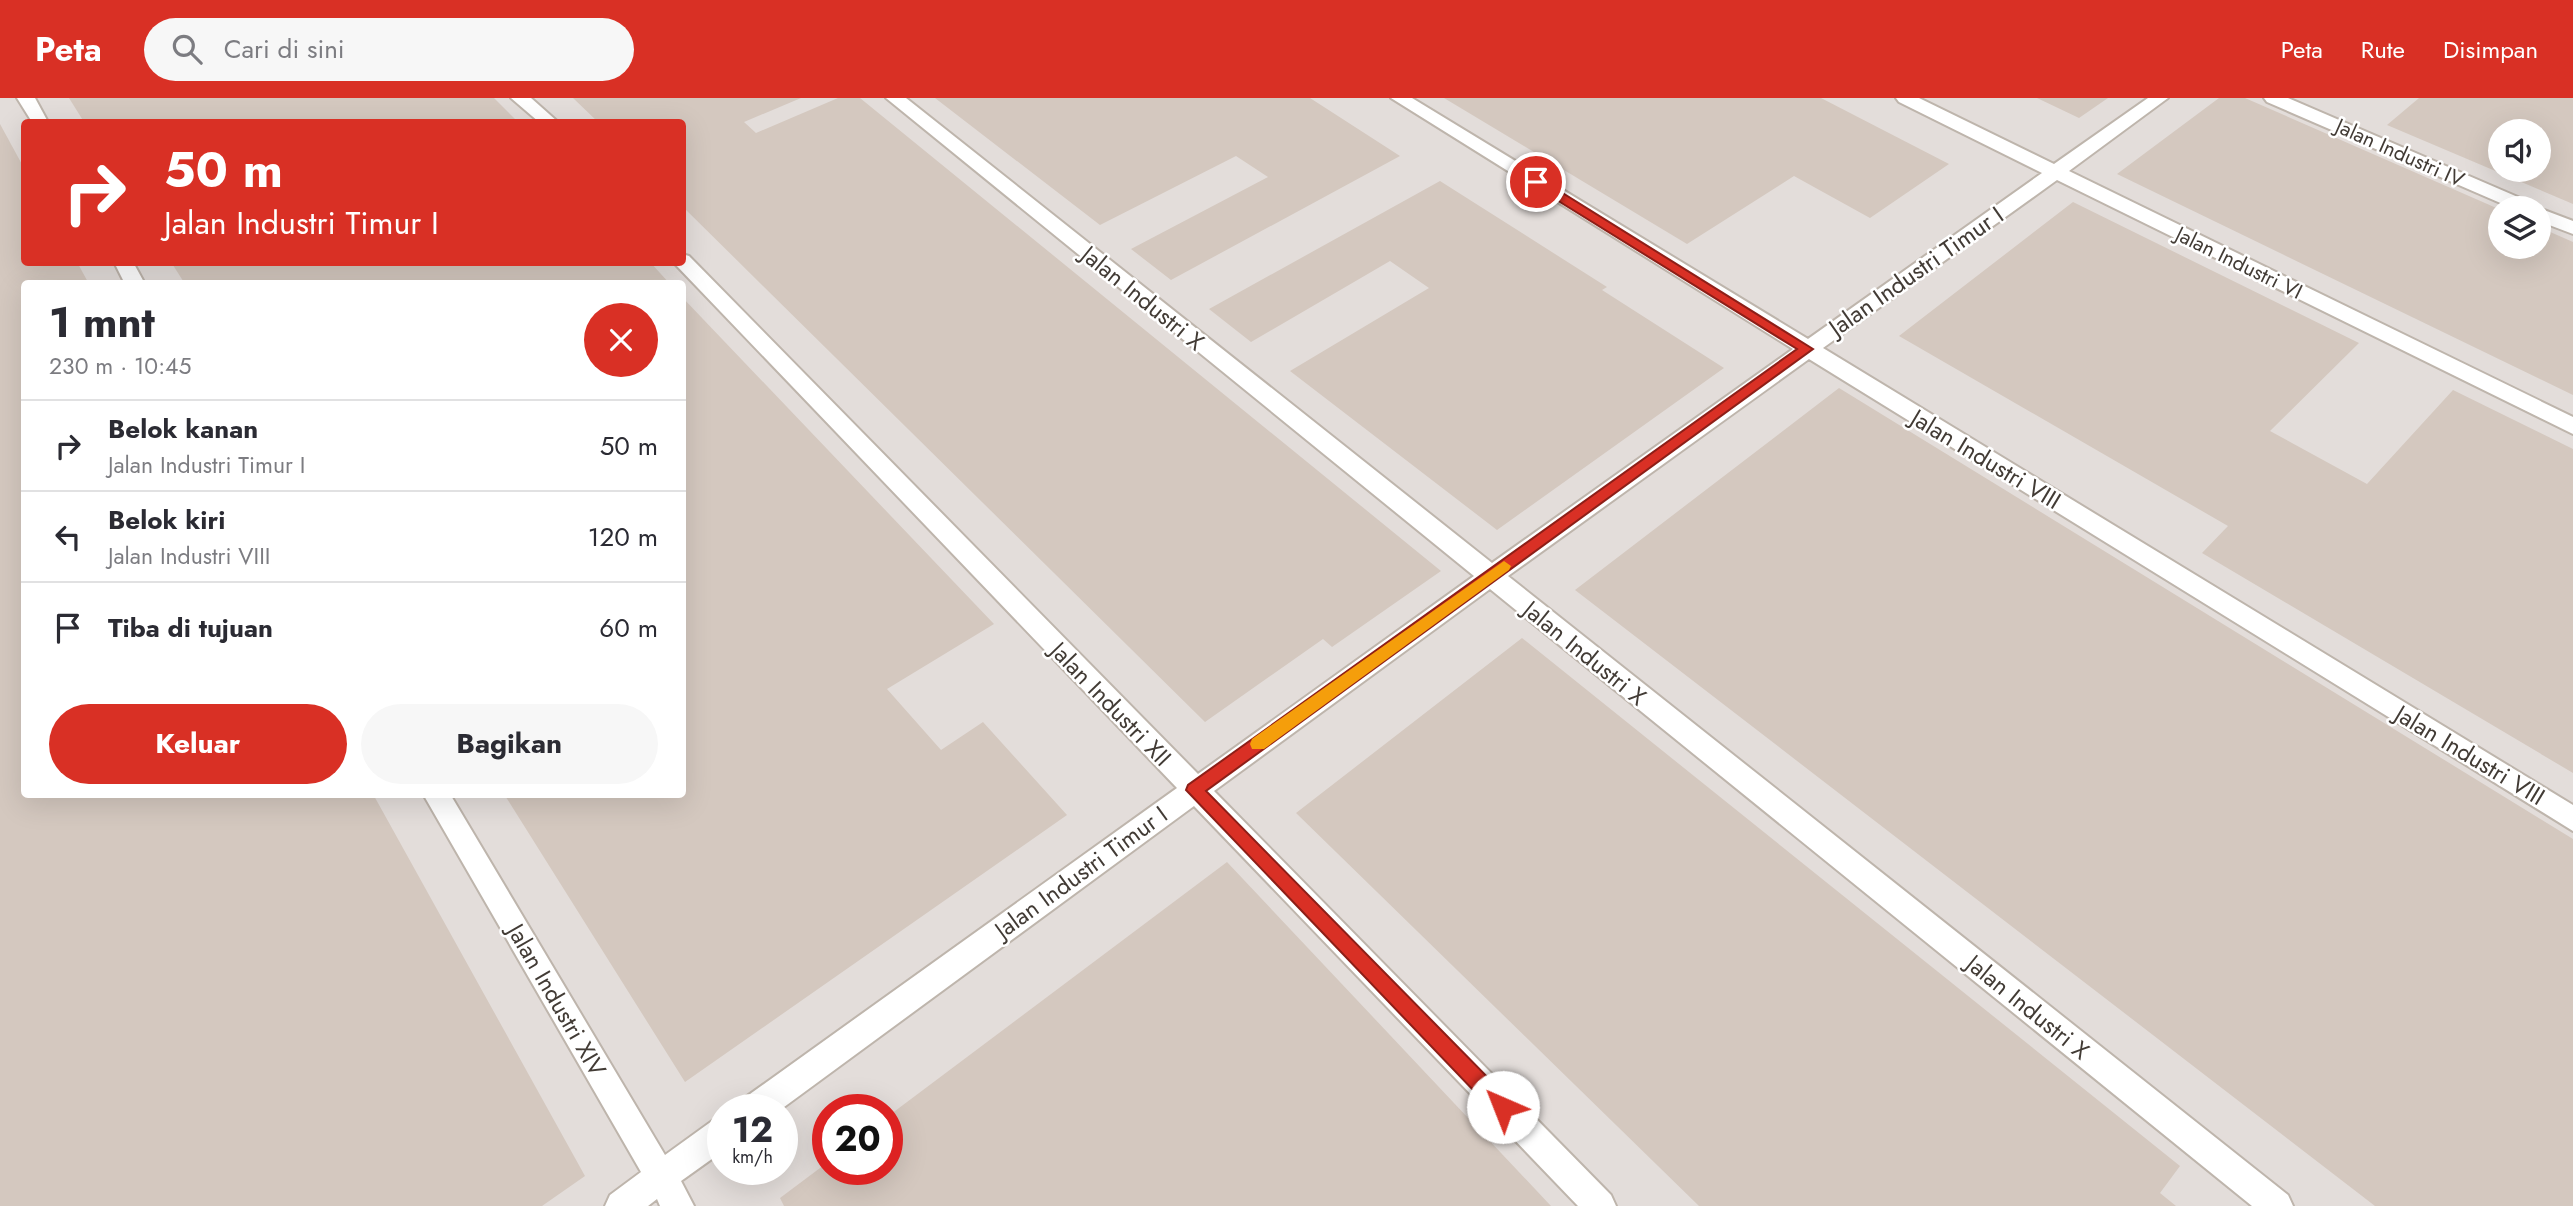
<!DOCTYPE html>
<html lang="id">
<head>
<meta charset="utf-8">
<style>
  :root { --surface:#fff; --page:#f7f7f7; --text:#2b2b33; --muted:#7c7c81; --line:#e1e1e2; --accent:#d93025 }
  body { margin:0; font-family:Jost,sans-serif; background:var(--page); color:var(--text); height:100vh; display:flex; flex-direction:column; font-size:26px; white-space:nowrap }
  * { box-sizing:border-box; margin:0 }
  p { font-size:23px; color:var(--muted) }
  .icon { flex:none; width:38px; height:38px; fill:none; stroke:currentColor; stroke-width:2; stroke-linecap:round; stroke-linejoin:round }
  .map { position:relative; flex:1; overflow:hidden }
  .sheet { position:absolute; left:21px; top:182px; width:665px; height:518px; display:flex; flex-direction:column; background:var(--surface); border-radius:7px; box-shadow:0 7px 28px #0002 }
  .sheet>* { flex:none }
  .guide { position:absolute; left:21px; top:21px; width:665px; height:147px; border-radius:7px; box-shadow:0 7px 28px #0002; background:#d93025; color:#fff; overflow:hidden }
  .buttons { position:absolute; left:2488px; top:21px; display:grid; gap:14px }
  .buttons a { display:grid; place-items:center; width:63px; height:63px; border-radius:50%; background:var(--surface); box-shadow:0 7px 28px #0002; font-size:35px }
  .speed { position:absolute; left:707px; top:996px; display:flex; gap:14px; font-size:35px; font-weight:700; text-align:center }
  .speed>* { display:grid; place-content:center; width:91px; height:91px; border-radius:50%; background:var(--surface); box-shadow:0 7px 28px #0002; line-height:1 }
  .speed small { font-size:18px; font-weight:400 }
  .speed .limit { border:10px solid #d22; background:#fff; color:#111 }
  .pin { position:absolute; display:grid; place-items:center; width:60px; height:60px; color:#fff; margin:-30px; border:4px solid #fff; border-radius:50%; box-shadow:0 2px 7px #0007 }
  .me { position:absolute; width:77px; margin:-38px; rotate:316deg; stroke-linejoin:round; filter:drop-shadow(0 0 5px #0008) }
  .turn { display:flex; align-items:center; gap:24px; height:147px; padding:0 28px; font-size:32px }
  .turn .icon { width:91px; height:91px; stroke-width:2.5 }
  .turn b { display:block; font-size:49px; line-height:60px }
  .round { display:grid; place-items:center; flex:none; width:74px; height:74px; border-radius:37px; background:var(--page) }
  .overview { display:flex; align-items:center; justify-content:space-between; height:119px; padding:0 28px }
  h1 { font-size:42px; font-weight:700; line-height:52px }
  .action { display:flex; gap:14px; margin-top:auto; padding:14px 28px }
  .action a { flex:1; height:80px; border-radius:42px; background:var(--accent); color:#fff; font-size:28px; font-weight:700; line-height:80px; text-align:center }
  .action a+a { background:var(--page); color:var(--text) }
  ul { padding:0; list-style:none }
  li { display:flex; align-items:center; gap:21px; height:91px; padding:0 28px; border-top:2px solid var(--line) }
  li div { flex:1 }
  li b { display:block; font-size:26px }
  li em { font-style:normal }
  header { display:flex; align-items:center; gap:42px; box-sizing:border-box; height:98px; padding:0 35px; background:var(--accent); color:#fff }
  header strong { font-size:33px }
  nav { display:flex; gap:38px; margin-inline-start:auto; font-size:24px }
  .search { width:490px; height:63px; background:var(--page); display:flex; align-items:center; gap:18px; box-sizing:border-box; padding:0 24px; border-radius:38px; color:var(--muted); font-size:26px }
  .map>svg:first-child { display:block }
</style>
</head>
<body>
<header>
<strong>Peta</strong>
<div class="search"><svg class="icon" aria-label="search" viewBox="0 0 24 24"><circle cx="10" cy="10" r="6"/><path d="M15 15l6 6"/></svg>Cari di sini</div>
<nav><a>Peta</a><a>Rute</a><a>Disimpan</a></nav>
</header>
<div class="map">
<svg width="2573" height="1108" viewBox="0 0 2573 1108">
  <rect width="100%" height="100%" fill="#f1ebe5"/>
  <path fill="#e3ddda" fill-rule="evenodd" d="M 0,0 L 2573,0 L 2573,1108 L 0,1108 ZM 24,24 L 682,24 L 682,164 L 24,164 ZM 2501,33 L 2539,33 L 2539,72 L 2501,72 ZM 2501,110 L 2539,110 L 2539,149 L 2501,149 ZM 24,186 L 682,186 L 682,696 L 24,696 ZM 723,1012 L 782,1012 L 782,1071 L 723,1071 ZM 828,1012 L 887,1012 L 887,1071 L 828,1071 Z"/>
  <path fill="#d4c8bf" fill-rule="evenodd" d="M 69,0 L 494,0 L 518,24 L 84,24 Z
    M 573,0 L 801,0 L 744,24 L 756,35 L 838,0 L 860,0 L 1441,473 L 1332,549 L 1323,541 L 1205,624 L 682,108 L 682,24 L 598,24 Z
    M 935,0 L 1310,0 L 1400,58 L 1171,182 L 1131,151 L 1268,79 L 1236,58 L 1100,127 Z
    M 1444,0 L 1821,0 L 1949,66 L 1870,120 L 1794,78 L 1687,146 Z
    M 2037,0 L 2108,0 L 2079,20 Z
    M 2219,0 L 2245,0 L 2501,112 L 2501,149 L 2539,149 L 2539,129 L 2573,144 L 2573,297 L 2117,76 Z
    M 2419,0 L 2573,0 L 2573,106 L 2387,27 ZM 2501,33 L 2539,33 L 2539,72 L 2501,72 Z
    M 0,26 L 24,70 L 24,164 L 77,164 L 89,186 L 24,186 L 24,696 L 373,696 L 585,1078 L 542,1108 L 0,1108 Z
    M 1440,83 L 1607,189 L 1602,192 L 1724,270 L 1497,432 L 1290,273 L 1429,190 L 1390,163 L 1251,244 L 1209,211 Z
    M 2073,104 L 2359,245 L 2270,333 L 2367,386 L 2453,292 L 2573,351 L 2573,675 L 2202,455 L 2228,428 L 1899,238 Z
    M 171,164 L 650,164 L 670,186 L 185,186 Z
    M 682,199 L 994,526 L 887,591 L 941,652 L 983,624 L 1067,717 L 685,984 L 504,696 L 682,696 Z
    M 1839,290 L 2573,741 L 2573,1108 L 2375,1108 L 1575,492 Z
    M 1522,540 L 2180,1068 L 2160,1095 L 2176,1108 L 1699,1108 L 1296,715 Z
    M 1227,764 L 1551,1108 L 784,1108 L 780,1100 L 828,1064 L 828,1071 L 887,1071 L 887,1019 Z"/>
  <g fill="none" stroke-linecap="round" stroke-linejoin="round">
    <g stroke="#beb5ac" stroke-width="4">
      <path id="service" d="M 17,0 L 35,0 L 48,24 L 32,24 Z
        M 511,0 L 531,0 L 558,24 L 539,24 Z
        M 886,0 L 906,0 L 1492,465 L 1793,251 L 1391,0 L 1412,0 L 1808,241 L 2042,75 L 1899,4 L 1896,0 L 1919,0 L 2054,66 L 2148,0 L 2168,0 L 2069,73 L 2573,319 L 2573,336 L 2057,82 L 1823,250 L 2573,707 L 2573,733 L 1809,261 L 1508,478 L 2288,1097 L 2293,1108 L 2252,1108 L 1490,491 L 1214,693 L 1611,1097 L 1616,1108 L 1578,1108 L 1194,708 L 780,1012 L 739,1012 L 743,1001 L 1177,690 L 675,166 L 674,164 L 682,164 L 682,156 L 689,158 L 1198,676 L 1474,478 Z
        M 2264,0 L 2288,0 L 2534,106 L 2536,110 L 2512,110 L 2267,4 Z
        M 2539,110 L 2573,123 L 2573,136 L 2539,123 Z
        M 114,164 L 133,164 L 145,186 L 125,186 Z
        M 423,696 L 450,696 L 665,1057 L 712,1023 L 723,1019 L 723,1053 L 681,1083 L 694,1108 L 660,1108 L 657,1101 L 648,1108 L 605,1108 L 610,1097 L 641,1074 Z"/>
    </g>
    <use href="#service" fill="#fff" fill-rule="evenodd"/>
  </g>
  <path fill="#d93025" stroke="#8d1f18" stroke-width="2" d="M 1531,81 L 1540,81 L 1813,251 L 1206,693 L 1510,1002 L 1513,1009 L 1510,1016 L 1503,1019 L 1496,1016 L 1186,692 L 1188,687 L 1797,251 L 1531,86 Z"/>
  <path fill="#f59e0b" d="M 1504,463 L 1511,468 L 1509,472 L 1264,651 L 1252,651 L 1250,646 L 1252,641 Z"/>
  <g text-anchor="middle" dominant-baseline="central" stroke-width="5" stroke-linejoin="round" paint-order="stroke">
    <g font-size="21" fill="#423b35" stroke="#fff">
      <text transform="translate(2400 55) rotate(24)">Jalan Industri IV</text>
      <text transform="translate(2239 165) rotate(26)">Jalan Industri VI</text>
    </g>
    <g font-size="24" fill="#423b35" stroke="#fff">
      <text transform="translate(1916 173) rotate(-35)">Jalan Industri Timur I</text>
      <text transform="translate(1143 200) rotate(39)">Jalan Industri X</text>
      <text transform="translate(1986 361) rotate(31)">Jalan Industri VIII</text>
      <text transform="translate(1585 555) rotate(39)">Jalan Industri X</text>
      <text transform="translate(1111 606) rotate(46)">Jalan Industri XII</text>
      <text transform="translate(2470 657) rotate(31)">Jalan Industri VIII</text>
      <text transform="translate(1081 774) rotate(-36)">Jalan Industri Timur I</text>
      <text transform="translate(557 902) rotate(60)">Jalan Industri XIV</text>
      <text transform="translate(2028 909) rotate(39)">Jalan Industri X</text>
    </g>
  </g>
</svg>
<div class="buttons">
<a><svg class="icon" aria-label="sound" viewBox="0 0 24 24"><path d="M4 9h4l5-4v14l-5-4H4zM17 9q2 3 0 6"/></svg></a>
<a><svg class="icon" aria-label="layers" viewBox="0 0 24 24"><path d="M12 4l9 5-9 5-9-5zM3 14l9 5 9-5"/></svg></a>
</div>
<div class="speed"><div>12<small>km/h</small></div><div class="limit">20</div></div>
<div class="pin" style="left:1536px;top:84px;background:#d93025"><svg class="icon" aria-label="arrive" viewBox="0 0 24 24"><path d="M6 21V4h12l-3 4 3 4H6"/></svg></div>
<svg class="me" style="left:1503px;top:1009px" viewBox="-20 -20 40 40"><circle r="19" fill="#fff"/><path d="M0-13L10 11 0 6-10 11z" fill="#d93025"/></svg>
<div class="guide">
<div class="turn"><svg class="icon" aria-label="right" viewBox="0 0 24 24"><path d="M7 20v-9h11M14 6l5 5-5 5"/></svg><div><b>50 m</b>Jalan Industri Timur I</div></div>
</div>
<section class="sheet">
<div class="overview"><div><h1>1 mnt</h1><p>230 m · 10:45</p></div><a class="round" style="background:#d93025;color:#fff"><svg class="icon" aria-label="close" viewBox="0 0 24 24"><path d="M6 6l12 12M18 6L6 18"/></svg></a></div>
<ul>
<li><svg class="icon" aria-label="right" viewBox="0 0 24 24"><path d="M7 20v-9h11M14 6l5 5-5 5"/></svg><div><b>Belok kanan</b><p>Jalan Industri Timur I</p></div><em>50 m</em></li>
<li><svg class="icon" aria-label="left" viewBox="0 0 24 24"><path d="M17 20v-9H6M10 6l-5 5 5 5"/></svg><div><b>Belok kiri</b><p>Jalan Industri VIII</p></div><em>120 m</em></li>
<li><svg class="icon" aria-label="arrive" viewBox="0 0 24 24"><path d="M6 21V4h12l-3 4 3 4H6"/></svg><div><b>Tiba di tujuan</b></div><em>60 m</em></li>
</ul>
<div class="action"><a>Keluar</a><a>Bagikan</a></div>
</section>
</div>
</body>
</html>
